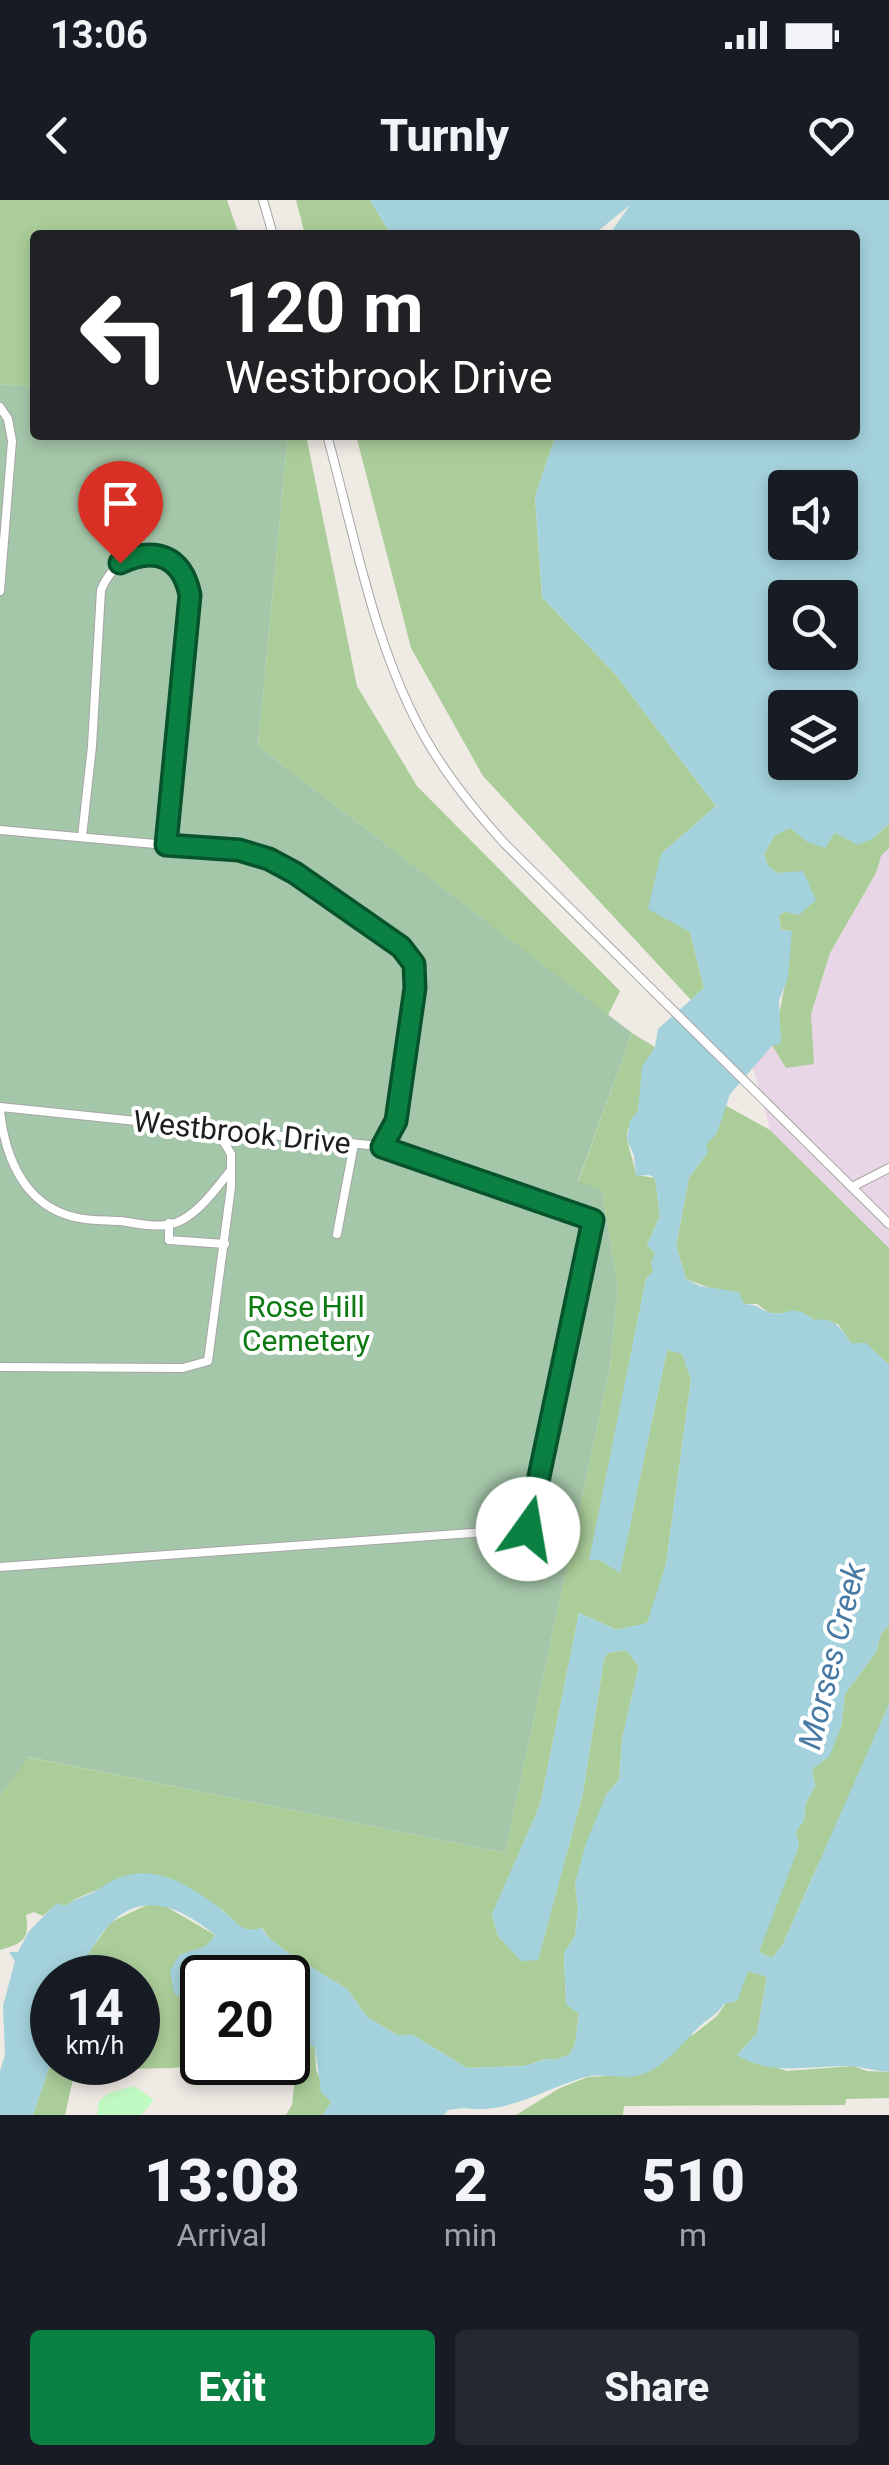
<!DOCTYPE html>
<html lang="en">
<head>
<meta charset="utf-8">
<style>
  :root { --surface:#171b24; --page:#242831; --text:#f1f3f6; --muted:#9ea1a6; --accent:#0b8043 }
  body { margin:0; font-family:Roboto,sans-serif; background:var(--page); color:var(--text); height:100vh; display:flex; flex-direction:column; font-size:38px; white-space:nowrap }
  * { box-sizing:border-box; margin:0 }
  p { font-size:32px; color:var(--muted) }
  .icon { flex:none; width:55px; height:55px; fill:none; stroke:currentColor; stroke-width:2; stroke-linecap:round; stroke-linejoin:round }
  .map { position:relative; height:1915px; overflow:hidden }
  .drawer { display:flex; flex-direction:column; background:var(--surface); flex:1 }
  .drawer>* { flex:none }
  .top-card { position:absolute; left:30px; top:30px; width:830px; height:210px; border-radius:10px; box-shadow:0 5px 15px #0003; background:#202124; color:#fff; overflow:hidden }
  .controls { position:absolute; left:768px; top:270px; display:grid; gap:20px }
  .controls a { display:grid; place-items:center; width:90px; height:90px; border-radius:10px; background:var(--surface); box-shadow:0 5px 15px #0003; font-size:50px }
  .speed { position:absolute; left:30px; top:1755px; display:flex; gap:20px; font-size:50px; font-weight:700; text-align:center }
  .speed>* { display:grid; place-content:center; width:130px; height:130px; border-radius:50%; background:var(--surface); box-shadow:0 5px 15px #0003; line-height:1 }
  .speed small { font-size:25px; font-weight:400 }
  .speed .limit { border:5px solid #111; border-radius:15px; background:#fff; color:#111 }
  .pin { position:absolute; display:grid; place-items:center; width:85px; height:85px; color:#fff; margin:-102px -42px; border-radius:50% 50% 50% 0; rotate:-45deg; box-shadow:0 0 10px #0007 }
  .pin .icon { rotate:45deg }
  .me { position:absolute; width:110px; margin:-55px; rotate:13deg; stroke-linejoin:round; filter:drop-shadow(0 0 8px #0008) }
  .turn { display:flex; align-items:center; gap:35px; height:210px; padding:0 30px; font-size:45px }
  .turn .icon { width:130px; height:130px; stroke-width:2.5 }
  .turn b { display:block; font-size:70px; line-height:85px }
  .eta { display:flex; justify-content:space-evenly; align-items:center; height:170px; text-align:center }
  .eta b { font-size:60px; font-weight:800; line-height:70px }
  .primary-button { display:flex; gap:20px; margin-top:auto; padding:20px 30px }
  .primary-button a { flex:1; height:115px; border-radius:10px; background:var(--accent); color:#fff; font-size:40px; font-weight:800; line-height:115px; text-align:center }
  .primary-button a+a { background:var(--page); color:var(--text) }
  .status { display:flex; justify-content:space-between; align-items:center; height:70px; padding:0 50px; background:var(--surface); direction:ltr }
  .status svg { height:28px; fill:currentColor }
  header { display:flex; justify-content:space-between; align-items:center; height:130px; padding:0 30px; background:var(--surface); font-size:45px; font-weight:800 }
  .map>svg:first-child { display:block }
</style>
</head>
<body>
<div class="status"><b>13:06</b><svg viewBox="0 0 49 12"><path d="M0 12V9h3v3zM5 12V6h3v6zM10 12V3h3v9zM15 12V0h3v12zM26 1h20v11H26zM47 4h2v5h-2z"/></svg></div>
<header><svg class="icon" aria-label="back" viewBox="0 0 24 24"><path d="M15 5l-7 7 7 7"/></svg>Turnly<svg class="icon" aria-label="heart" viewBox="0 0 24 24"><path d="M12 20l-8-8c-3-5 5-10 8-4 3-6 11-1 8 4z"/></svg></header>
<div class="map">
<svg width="889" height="1915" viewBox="0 0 889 1915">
  <rect width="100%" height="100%" fill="#efeae4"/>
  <path fill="#e8d5e5" d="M 889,648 L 889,1048 L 770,930 L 753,868 L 772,845 L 786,868 L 814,863 L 810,814 L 830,753 L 876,673 L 881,656 Z"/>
  <path fill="#aacd99" d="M 0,0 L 227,0 L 239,35 L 35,35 L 35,187 L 0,184 Z
    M 296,0 L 370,0 L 391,35 L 305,35 Z
    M 288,235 L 306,235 L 357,486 L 417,586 L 620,791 L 608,815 L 258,546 Z
    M 356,235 L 556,235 L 535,296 L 542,397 L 616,475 L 716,606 L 661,654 L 690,732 L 704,788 L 691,800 L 483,576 L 411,448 Z
    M 889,624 L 889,648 L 881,656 L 876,673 L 830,753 L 811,814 L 814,864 L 786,868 L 772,845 C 781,807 789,771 791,731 L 781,730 L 779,715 L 784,712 L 777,673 L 768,666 L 764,654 L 774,636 L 791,627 L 808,642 L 835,633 L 872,639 Z
    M 632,833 L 655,847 C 637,876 646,880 639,908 C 636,918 627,924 627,936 C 628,948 634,962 636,975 L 655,978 L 660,1016 L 647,1045 L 655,1053 L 653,1072 L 646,1079 L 590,1359 L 600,1360 L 620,1372 L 667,1150 L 682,1153 L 691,1180 L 666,1364 L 648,1423 L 617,1430 L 579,1413 L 540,1605 L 492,1715 L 498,1736 L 521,1760 L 538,1759 L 583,1593 L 604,1459 L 607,1453 L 626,1450 L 639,1466 L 622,1539 L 619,1580 L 606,1595 L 575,1684 L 578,1709 L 575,1736 L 564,1753 L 566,1804 L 579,1814 L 575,1844 L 570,1854 L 556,1860 L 546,1859 L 524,1866 L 467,1868 L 413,1835 L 397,1835 L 367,1817 L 347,1789 L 291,1755 L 270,1739 L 262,1728 L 249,1732 L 242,1729 L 224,1711 L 169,1678 C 133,1683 94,1684 64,1707 L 57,1704 L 43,1716 L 34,1712 L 26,1715 C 30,1740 23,1743 0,1750 L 0,1596 L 27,1557 L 505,1653 L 610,1168 L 618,1087 L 602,990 L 578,982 Z
    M 725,905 L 770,930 L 889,1048 L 889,1165 L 866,1144 L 851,1143 L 838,1124 L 815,1120 L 807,1115 L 769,1113 L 757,1104 L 744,1104 L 739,1099 L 686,1079 L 676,1046 L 678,1035 L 689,978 L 708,952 L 705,945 L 717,933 Z
    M 889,1425 L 889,1504 L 823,1658 L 816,1669 L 783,1744 L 772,1758 L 759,1752 L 773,1707 L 799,1646 L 796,1632 L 804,1620 L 805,1605 L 815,1586 L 812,1569 L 841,1527 L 845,1494 L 876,1452 L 881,1434 Z
    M 151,1703 L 165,1706 L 215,1735 L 207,1746 L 179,1755 L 188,1802 L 202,1802 L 202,1862 L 228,1863 L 171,1868 L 75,1870 L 65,1915 L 33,1915 L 51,1862 L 47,1835 L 52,1810 L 52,1862 L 138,1862 L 138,1778 L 71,1777 L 111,1722 Z
    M 747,1771 L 767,1776 L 757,1833 L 737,1855 L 787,1871 L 853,1866 L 867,1871 L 889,1872 L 889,1898 L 846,1899 L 845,1905 L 624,1906 L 623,1915 L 516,1915 L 560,1888 L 588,1877 L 606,1876 L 694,1834 L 717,1816 Z
    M 288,1836 L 315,1847 L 316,1870 L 331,1902 L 323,1915 L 286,1915 L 292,1905 L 297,1858 L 288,1855 Z"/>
  <path fill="#a5c7a9" d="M 0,184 L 35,187 L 35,235 L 288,235 L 258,546 L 632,833 L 578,981 L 602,990 L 618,1087 L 610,1168 L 505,1653 L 28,1557 L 0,1596 Z"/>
  <path fill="#c1f9c3" d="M 134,1886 L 154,1900 L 141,1915 L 97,1915 L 99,1901 L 109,1893 Z"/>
  <path fill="#a4d2dc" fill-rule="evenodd" d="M 370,0 L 889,0 L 889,624 L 872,639 L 858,645 L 835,633 L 825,648 L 808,642 L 790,628 L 774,636 L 764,654 L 768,666 L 777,673 L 803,671 L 816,700 L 799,715 L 785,712 L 779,715 L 781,730 L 792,731 L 788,777 L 779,801 L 781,843 L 772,846 L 730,894 L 717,933 L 706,945 L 708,952 L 689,978 L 678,1035 L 676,1046 L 686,1079 L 700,1086 L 739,1092 L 744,1104 C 756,1104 758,1108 768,1112 C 788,1119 787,1100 815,1120 C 833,1116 842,1129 851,1143 L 866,1143 L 889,1165 L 889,1425 L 881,1434 L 876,1452 L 845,1494 L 841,1527 L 829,1557 L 812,1569 L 815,1586 L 805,1605 L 804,1620 L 796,1632 L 799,1646 L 759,1752 L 772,1758 L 783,1744 L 889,1504 L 889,1872 C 875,1871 862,1867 849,1866 C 810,1865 772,1877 737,1855 L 757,1833 L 767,1777 L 748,1771 L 737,1801 L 724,1804 C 717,1815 710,1817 701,1825 C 684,1841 670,1861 648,1872 C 629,1882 606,1872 586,1877 C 545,1888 508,1915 464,1908 L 448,1910 L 444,1915 L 323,1915 L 331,1902 L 321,1892 L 315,1847 L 288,1836 L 288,1778 L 202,1778 L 202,1802 L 188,1802 L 174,1793 L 170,1771 L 179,1755 L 206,1746 L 215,1735 C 182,1708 143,1689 109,1725 C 94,1741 86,1762 71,1777 L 52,1778 L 52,1810 L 47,1835 L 51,1862 L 33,1915 L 0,1915 L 0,1871 L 5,1855 L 3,1806 L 15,1761 L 9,1752 L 18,1752 L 29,1731 L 57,1703 L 65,1706 C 75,1698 88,1696 99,1689 C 143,1656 184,1680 223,1711 C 238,1722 241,1734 261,1728 L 270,1739 L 291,1755 L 347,1789 L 367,1817 L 397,1835 L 413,1835 L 467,1868 L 524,1866 L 547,1859 L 556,1860 L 570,1854 L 575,1844 L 579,1814 L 566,1804 L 564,1753 L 575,1736 L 578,1709 L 575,1684 L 585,1646 L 606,1595 L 619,1580 L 622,1539 L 639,1466 L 626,1450 L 608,1453 L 604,1459 L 583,1593 L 538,1760 L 521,1761 L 498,1736 L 492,1714 L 540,1605 L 579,1413 L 617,1430 L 647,1423 L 666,1364 L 691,1180 L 682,1154 L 667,1150 L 620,1373 L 600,1360 L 589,1360 L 646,1079 L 653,1072 L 651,1063 L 655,1053 L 647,1045 L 660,1016 L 655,978 L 649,975 L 636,976 L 634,956 L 627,939 L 630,921 L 638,911 L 642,867 L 655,847 L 658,829 L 704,788 L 690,732 L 648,709 L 661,654 L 716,606 L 616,475 L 542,397 L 535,296 L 556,235 L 855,235 L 855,35 L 609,35 L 630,5 L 593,35 L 391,35 ZM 785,288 L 840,288 L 840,342 L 785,342 ZM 785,398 L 840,398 L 840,452 L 785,452 ZM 785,508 L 840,508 L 840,562 L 785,562 Z"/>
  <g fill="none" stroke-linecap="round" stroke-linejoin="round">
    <g stroke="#a5a5a5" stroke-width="10">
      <path id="lane" d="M 263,0 L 273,35
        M 0,207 L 8,219 L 12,241 L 0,391
        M 327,235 C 355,336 374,449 427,541 C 449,579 476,612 505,644 L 889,1024
        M 0,630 L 255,653 L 295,673 L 401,747 L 414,765 L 415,789 L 396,921 L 382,947
        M 82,637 L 92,546 L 101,390 C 121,341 179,342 191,395 L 166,645
        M 0,907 L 389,947 L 593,1019 L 528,1329 L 0,1367
        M 0,911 C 5,957 24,1005 74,1017 C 89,1021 106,1020 121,1021 C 140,1024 164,1030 182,1020 C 202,1009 217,987 231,970
        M 852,987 L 889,968
        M 169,1023 L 169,1040 L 225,1044
        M 337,1034 L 354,944
        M 0,1167 L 183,1168 L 208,1161 L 231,987 L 231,954 L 216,929"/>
    </g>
    <use href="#lane" stroke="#fff" stroke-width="8"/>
  </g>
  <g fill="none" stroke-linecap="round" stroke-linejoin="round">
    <g stroke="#07532c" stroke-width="25">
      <path id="route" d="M 120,363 C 155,346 182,356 190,395 L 166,645 L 239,650 L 269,659 L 295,673 L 401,747 L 414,764 L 415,788 L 396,921 L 382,947 L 593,1020 L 528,1329"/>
    </g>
    <use href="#route" stroke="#0b8043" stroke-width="18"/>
  </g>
  <g text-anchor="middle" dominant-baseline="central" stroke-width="8" stroke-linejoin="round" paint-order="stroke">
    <g font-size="30" fill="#1e1e1e" stroke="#fff">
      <text transform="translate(242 932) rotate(6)">Westbrook Drive</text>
    </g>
    <g font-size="30" fill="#0d7a11" stroke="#fff">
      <text x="306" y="1106">Rose Hill<tspan x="306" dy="34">Cemetery</tspan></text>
    </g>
    <g font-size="32" font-style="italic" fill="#487aa4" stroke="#fff">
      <text transform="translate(832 1456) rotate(-76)">Morses Creek</text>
    </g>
  </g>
</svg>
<div class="controls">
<a><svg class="icon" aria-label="sound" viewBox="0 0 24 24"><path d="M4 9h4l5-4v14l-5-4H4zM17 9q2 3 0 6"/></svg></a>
<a><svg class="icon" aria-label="search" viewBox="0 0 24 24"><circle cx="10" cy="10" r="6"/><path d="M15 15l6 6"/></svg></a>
<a><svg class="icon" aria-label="layers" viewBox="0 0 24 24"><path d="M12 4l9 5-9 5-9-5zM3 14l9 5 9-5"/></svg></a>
</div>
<div class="speed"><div>14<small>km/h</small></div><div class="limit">20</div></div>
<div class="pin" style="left:120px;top:363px;background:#d93025"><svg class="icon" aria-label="arrive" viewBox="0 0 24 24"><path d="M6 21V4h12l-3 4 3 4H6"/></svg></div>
<svg class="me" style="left:528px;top:1329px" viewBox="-20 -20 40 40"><circle r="19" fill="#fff"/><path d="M0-13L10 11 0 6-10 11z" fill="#0b8043"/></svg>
<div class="top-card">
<div class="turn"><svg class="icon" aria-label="left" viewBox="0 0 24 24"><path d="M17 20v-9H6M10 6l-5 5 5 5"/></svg><div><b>120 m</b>Westbrook Drive</div></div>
</div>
</div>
<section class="drawer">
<div class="eta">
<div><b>13:08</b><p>Arrival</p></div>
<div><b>2</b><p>min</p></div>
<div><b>510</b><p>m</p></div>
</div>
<div class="primary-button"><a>Exit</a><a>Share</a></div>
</section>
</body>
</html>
